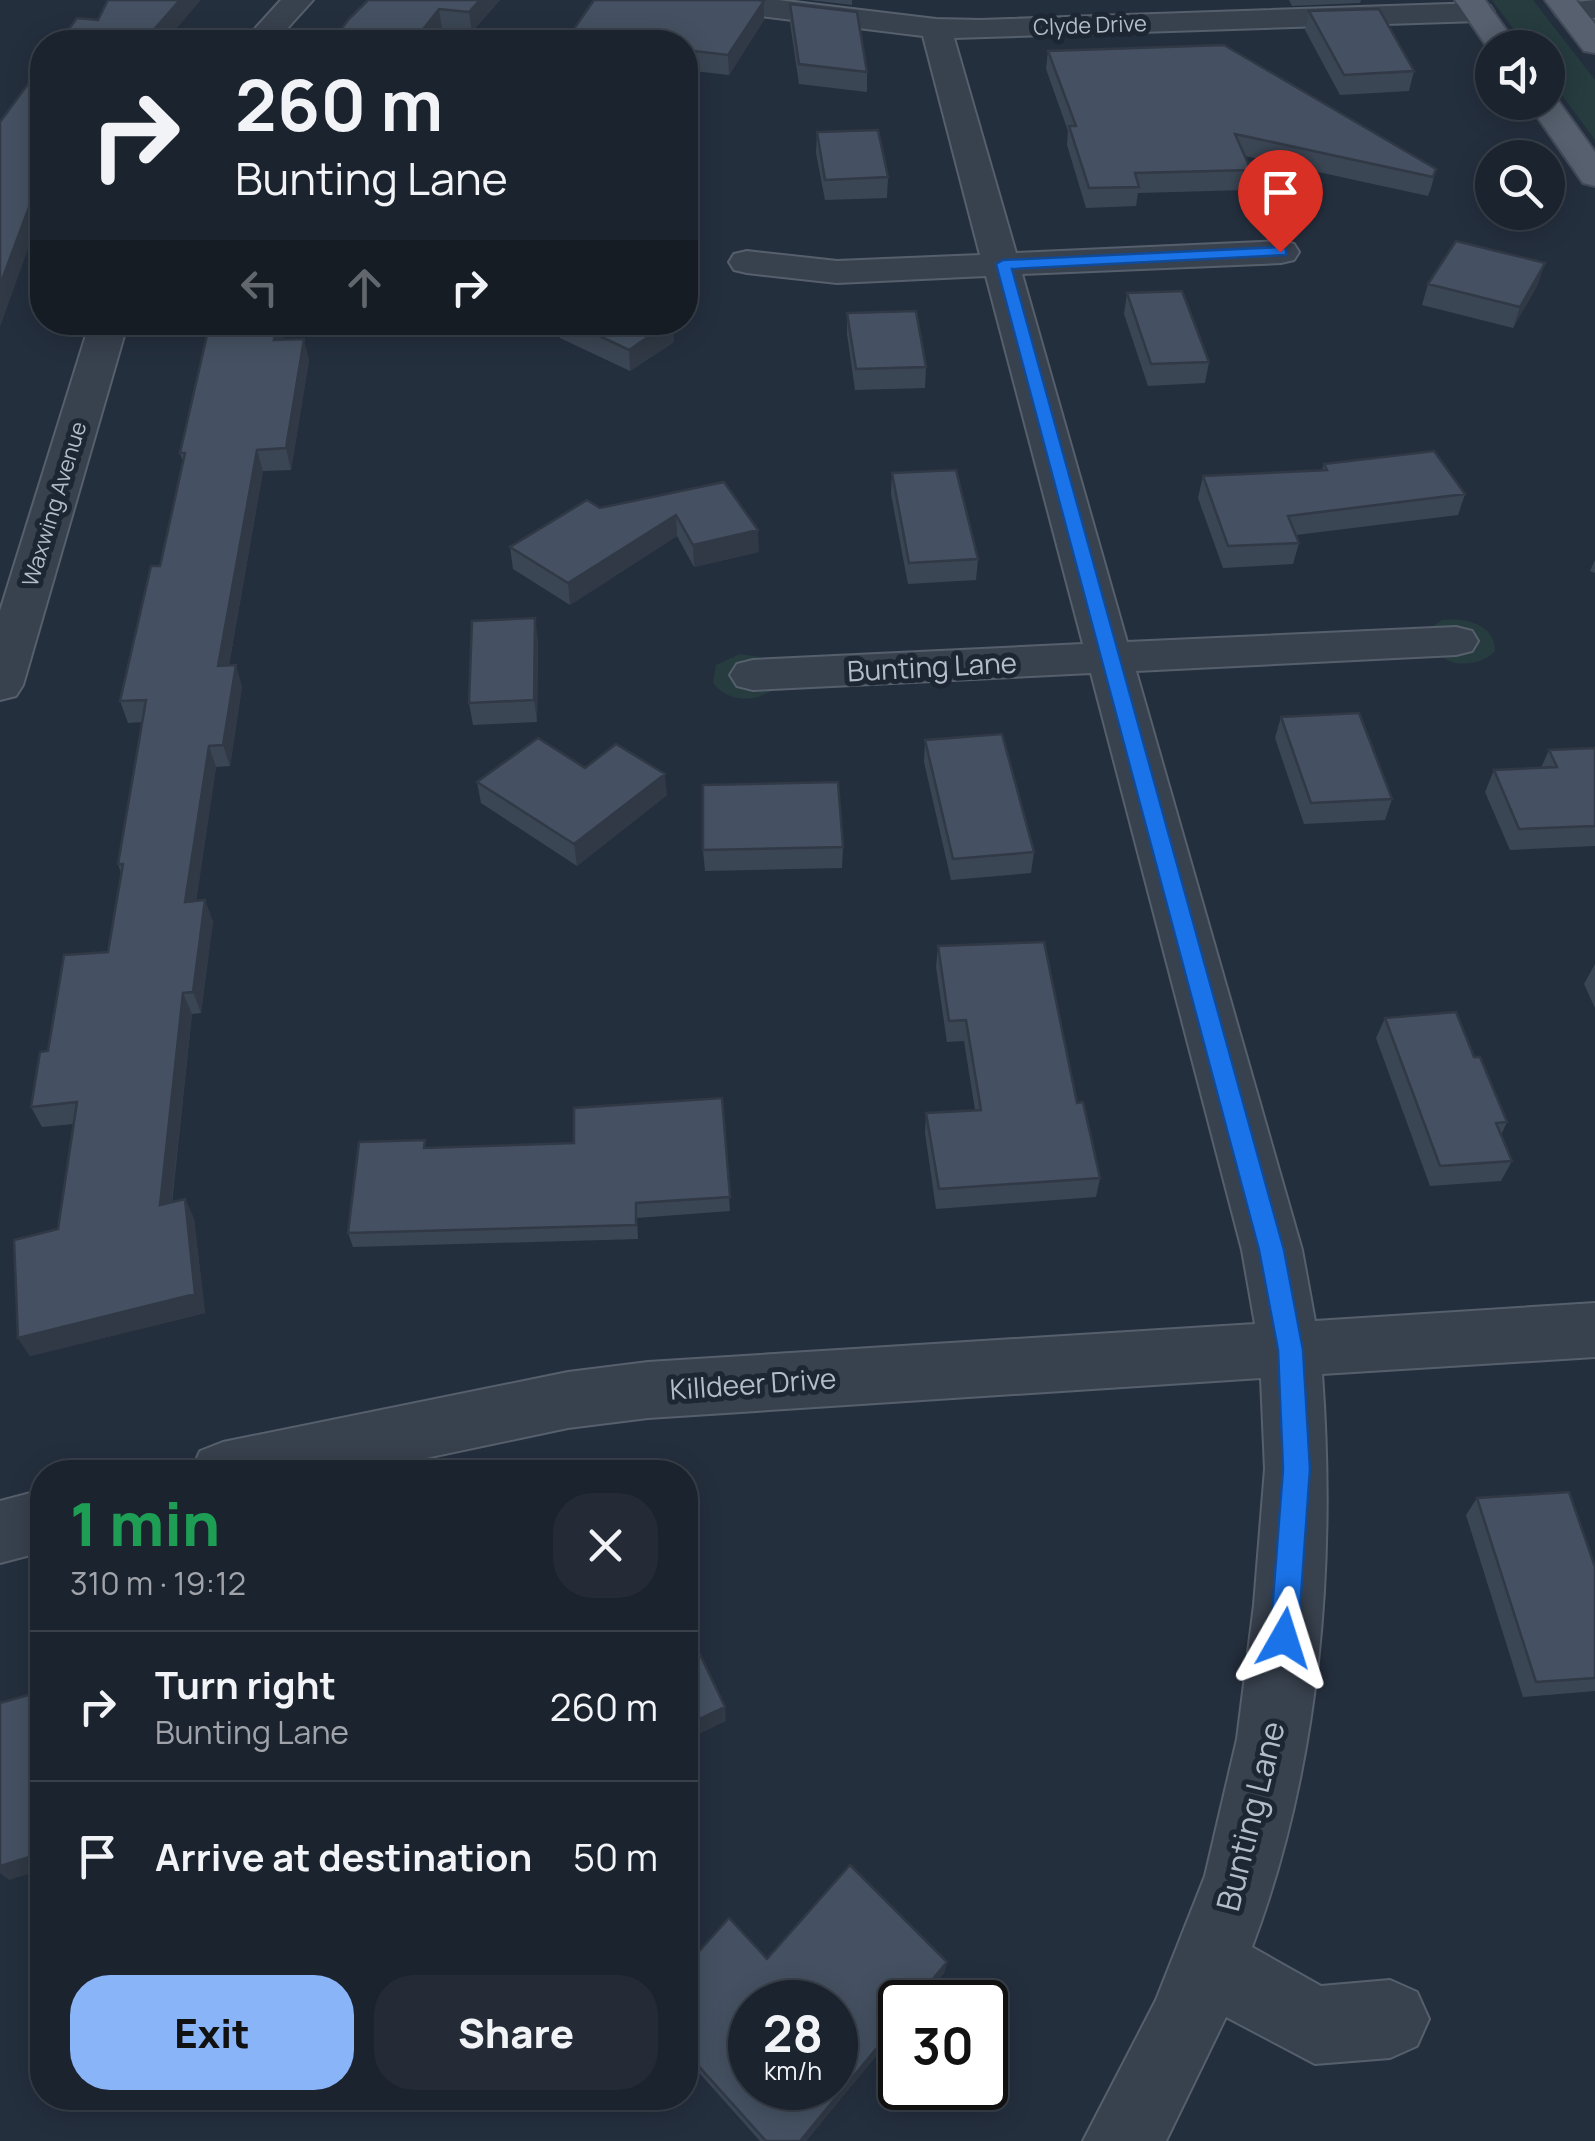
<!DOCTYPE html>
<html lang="en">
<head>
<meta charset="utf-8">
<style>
  :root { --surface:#1b232e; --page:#242b36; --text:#f1f3f6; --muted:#a0a4aa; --line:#39404a; --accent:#8ab4f8 }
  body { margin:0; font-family:Manrope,sans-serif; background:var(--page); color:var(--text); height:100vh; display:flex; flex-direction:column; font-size:38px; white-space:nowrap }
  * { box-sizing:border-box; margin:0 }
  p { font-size:32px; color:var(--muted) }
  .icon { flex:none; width:55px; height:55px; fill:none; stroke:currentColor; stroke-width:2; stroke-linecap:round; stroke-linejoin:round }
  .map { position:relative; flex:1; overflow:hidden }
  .side { position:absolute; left:30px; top:1460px; width:668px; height:650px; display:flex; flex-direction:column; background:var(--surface); border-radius:40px; box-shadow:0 5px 25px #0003,0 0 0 2px var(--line) }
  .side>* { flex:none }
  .top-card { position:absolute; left:30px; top:30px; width:668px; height:305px; border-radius:40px; box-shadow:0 5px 25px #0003,0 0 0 2px var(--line); background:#1b232e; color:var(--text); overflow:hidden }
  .fabs { position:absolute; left:1475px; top:30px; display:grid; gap:20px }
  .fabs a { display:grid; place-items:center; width:90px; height:90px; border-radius:50%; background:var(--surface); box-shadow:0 5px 25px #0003,0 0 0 2px var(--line); font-size:50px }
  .speed { position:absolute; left:728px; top:1980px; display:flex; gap:20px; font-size:50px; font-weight:700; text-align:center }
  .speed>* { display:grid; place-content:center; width:130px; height:130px; border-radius:50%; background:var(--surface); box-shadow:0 5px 25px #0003,0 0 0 2px var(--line); line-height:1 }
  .speed small { font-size:25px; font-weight:400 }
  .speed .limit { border:5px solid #111; border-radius:15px; background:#fff; color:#111 }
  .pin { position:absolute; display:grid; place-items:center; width:85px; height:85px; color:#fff; margin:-102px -42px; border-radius:50% 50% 50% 0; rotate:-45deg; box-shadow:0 0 10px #0007 }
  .pin .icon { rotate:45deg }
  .me { position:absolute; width:110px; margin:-55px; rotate:6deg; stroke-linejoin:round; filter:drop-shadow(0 0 8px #0008) }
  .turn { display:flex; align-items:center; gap:35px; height:210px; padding:0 40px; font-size:45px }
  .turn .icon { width:130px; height:130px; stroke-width:2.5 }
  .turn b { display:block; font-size:70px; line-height:85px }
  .lanes { display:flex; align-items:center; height:95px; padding:0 40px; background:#0003; justify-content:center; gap:50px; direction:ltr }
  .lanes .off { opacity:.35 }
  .round { display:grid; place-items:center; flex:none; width:105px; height:105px; border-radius:40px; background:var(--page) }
  .overview { display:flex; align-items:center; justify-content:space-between; height:170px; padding:0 40px }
  h1 { font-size:60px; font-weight:800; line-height:75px; color:#1e9e55 }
  .cta { display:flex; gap:20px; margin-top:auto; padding:20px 40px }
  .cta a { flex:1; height:115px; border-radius:40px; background:var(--accent); color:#111; font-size:40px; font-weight:800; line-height:115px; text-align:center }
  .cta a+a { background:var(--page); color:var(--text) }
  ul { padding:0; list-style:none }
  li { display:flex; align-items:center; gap:30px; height:150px; padding:0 40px; border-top:2px solid var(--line) }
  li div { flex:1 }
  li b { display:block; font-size:38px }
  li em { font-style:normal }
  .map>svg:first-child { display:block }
</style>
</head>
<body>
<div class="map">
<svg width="1595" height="2141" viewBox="0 0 1595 2141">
  <rect width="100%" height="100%" fill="#242f3e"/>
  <path fill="#263c3f" d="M 1492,0 L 1533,0 L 1595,80 L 1595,140 L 1548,76 L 1548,48 L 1527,47 Z
    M 1442,620 C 1464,618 1495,623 1495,651 C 1483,665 1453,669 1439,654 C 1434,649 1430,637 1426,631 Z
    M 740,654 L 767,658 L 777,664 L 780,683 C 762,703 730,705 713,683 L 716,665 Z"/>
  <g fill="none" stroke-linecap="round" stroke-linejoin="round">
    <g stroke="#565f6c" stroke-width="4">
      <path id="minor" d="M 281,0 L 313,0 L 275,42 L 243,42 Z
        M 688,0 L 778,0 L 936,19 L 980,20 L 1479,3 L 1490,6 L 1494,12 L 1490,18 L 1479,21 L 954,38 L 1016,253 L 1281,241 L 1294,244 L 1299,252 L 1294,260 L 1281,263 L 1022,274 L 1127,642 L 1456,627 L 1472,631 L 1478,641 L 1472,651 L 1456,655 L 1136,671 L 1302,1250 L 1315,1321 L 1595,1303 L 1595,1357 L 1322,1374 C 1336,1565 1320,1767 1252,1947 L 1321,1986 L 1390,1980 L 1417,1992 L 1429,2019 L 1417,2046 L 1390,2058 L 1315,2064 L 1226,2017 L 1166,2141 L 1083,2141 L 1156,2000 L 1205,1876 L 1237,1739 L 1254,1605 L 1265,1469 L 1261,1378 L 648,1418 L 568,1428 L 360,1472 L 191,1472 L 200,1451 L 223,1442 L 568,1372 L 648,1362 L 1255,1324 L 1242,1250 L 1091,673 L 753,690 L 737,686 L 730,675 L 737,664 L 753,660 L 1083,644 L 986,276 L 837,283 L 747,273 L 734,270 L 729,262 L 734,254 L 747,251 L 837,261 L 980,255 L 923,36 L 703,9 L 692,6 Z
        M 1595,0 L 1595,18 L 1557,16 L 1553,10 L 1557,4 Z
        M 90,322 L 128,322 L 23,685 L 16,696 L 0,700 L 0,611 Z
        M 42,1490 L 42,1552 L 0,1563 L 0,1501 Z"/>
    </g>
    <g stroke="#414a57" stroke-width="4">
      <path id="major" d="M 1455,0 L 1485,0 L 1519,48 L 1492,48 L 1492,54 Z
        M 1545,0 L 1576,0 L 1595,24 L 1595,53 L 1584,51 Z
        M 1548,93 L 1554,95 L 1595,152 L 1595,186 L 1583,183 L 1527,102 L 1548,102 Z"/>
    </g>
    <use href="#minor" fill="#38414e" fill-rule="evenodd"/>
    <use href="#major" fill="#56606e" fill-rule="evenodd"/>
  </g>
  <path fill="#3b4654" d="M 368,0 L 500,0 L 472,32 L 442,28 L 431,42 L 332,42 Z
    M 809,0 L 852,0 L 852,5 Z
    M 1289,0 L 1361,0 L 1360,3 L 1292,6 Z
    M 764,1 L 764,20 L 729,75 L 685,70 L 685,42 L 569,42 L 569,36 Z
    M 790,4 L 867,72 L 867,92 L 799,84 L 790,23 Z
    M 1309,11 L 1414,71 L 1409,91 L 1340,95 L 1305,30 Z
    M 1048,51 L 1436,169 L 1431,188 L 1428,196 L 1245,156 L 1251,170 L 1247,190 L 1138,193 L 1136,206 L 1086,208 L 1067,145 L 1068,131 L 1046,69 Z
    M 817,132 L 888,177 L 887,198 L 825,200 L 816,153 Z
    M 1428,284 L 1538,284 L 1513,328 L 1422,305 Z
    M 1127,293 L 1209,362 L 1205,383 L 1148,386 L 1124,314 Z
    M 847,313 L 926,367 L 925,388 L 855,390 L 847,334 Z
    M 210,322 L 287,322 L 283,340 L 309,360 L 291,470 L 263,471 L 229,665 L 242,686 L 230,766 L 216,767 L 196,901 L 213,921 L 201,1013 L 192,1014 L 172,1203 L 185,1199 L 194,1219 L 205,1313 L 30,1356 L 18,1338 L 58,1229 L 74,1124 L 42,1127 L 31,1107 L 48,1051 L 108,952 L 121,873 L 118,864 L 142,722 L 128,723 L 120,701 L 160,566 L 183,462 L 180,453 Z
    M 559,322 L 673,322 L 674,342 L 630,371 L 560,338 Z
    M 1324,464 L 1465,494 L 1458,515 L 1296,535 L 1299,543 L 1293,564 L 1223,568 L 1198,498 L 1203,476 L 1322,470 Z
    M 892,473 L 978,559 L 976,580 L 908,584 L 891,494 Z
    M 724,482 L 759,552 L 694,567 L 677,536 L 570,605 L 513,569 L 510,547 L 600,508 Z
    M 1595,560 L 1595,573 L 1590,571 Z
    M 538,639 L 537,722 L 473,725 L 469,703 Z
    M 1281,717 L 1392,799 L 1385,820 L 1304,824 L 1275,738 Z
    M 925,740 L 1034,852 L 1031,873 L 951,880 L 924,762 Z
    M 1595,748 L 1595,846 L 1510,850 L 1485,792 L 1494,770 L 1541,768 L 1549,750 Z
    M 477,782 L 667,795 L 577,866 L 481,803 Z
    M 843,847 L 842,868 L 705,871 L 703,850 Z
    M 938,946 L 1077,1103 L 1100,1178 L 1096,1197 L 936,1209 L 925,1133 L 926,1113 L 975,1110 L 964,1041 L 947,1042 L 936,967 Z
    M 1595,964 L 1595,1008 L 1584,984 Z
    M 1385,1018 L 1474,1057 L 1507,1122 L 1501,1135 L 1512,1161 L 1501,1181 L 1430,1186 L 1376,1038 Z
    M 722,1098 L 730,1211 L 637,1218 L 638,1239 L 353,1247 L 348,1233 L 427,1148 L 574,1143 Z
    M 1477,1498 L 1595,1567 L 1595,1691 L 1523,1697 L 1466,1515 Z
    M 767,1959 L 947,1962 L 944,1973 L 920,2002 L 900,2002 L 900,2027 L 806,2141 L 760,2141 L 685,2057 L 685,1967 Z"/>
  <path fill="#303945" d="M 180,0 L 201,0 L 165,42 L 143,42 Z
    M 480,0 L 500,0 L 472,32 L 469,12 Z
    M 764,1 L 764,20 L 729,75 L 728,55 Z
    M 439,9 L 442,28 L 431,42 L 413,42 Z
    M 38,183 L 42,196 L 42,210 L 0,327 L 0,285 Z
    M 1545,263 L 1538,284 L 1513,328 L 1520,307 Z
    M 278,322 L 287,322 L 279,361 L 274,340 Z
    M 670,322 L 673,322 L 674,342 L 630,371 L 629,350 Z
    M 304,339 L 309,360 L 291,470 L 286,448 Z
    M 257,450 L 263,471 L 225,687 L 218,666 Z
    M 676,515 L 677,536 L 570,605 L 568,583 Z
    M 758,530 L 759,552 L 694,567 L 693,545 Z
    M 535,618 L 538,639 L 537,722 L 534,700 Z
    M 236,665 L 242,686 L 230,766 L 223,745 Z
    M 209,746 L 216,767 L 193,923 L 185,902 Z
    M 665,774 L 667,795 L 577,866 L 574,844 Z
    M 205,900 L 213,921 L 201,1013 L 193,992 Z
    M 183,993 L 192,1014 L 169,1225 L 160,1205 Z
    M 185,1199 L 194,1219 L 205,1313 L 30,1356 L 18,1338 Z
    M 725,1707 L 726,1721 L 685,1741 L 685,1726 Z
    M 42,1853 L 42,1870 L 9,1880 L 0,1873 L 0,1866 Z
    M 947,1962 L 944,1973 L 920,2002 L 914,2002 Z
    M 900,2020 L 900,2027 L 806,2141 L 800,2141 Z"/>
  <path fill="#455162" stroke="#303945" stroke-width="2.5" fill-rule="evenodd" d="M 108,0 L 180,0 L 143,42 L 59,42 L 77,18 L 98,20 Z
    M 368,0 L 480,0 L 469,12 L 439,9 L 413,42 L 398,40 L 395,42 L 332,42 L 348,20 Z
    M 594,0 L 757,0 L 764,1 L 728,55 L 685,50 L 685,42 L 624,42 L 569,36 Z
    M 790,4 L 857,12 L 867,72 L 799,64 Z
    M 1379,9 L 1414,71 L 1344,75 L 1309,11 Z
    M 1224,45 L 1436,169 L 1433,177 L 1235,134 L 1251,170 L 1135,173 L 1139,187 L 1089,188 L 1069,126 L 1076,126 L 1048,51 Z
    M 42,65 L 42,183 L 38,183 L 0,285 L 0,122 Z
    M 878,130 L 888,177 L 825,180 L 817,132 Z
    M 1456,241 L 1545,263 L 1520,307 L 1428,284 Z
    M 1182,291 L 1209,362 L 1151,364 L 1127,293 Z
    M 916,311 L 926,367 L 856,369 L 847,313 Z
    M 210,322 L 278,322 L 274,340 L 304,339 L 286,448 L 257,450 L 218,666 L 236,665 L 223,745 L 209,746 L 185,902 L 205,900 L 193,992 L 183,993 L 160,1205 L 185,1199 L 195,1294 L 18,1338 L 14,1240 L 58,1229 L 77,1102 L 31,1107 L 40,1052 L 48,1051 L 64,955 L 108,952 L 123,864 L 118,864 L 146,700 L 120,701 L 151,566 L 160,566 L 185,453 L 180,453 Z
    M 570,322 L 670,322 L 629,350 Z
    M 1434,451 L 1465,494 L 1288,516 L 1299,543 L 1228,546 L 1203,476 L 1327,470 L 1324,464 Z
    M 956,470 L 978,559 L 909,563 L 892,473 Z
    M 724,482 L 758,530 L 693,545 L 676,515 L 568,583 L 510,547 L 587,500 L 600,508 Z
    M 535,618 L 534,700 L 469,703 L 472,621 Z
    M 1359,713 L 1392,799 L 1311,803 L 1281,717 Z
    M 1002,734 L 1034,852 L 953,859 L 925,740 Z
    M 538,738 L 585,768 L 616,744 L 665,774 L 574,844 L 477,782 Z
    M 1595,748 L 1595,826 L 1519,829 L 1494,770 L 1557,767 L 1549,750 Z
    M 838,782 L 843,847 L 703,850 L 703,785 Z
    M 1044,942 L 1077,1103 L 1083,1102 L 1100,1178 L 939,1189 L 926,1113 L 981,1110 L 966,1020 L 949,1021 L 938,946 Z
    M 1456,1012 L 1474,1057 L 1480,1057 L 1507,1122 L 1496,1123 L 1512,1161 L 1440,1166 L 1385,1018 Z
    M 722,1098 L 730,1197 L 636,1203 L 636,1225 L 348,1233 L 359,1142 L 425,1140 L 424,1148 L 574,1143 L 574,1108 Z
    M 1569,1492 L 1595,1567 L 1595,1678 L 1536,1682 L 1477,1498 Z
    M 685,1623 L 725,1707 L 685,1726 Z
    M 42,1691 L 42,1853 L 0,1866 L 0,1703 Z
    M 850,1865 L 947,1962 L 914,2002 L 900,2002 L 900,2020 L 800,2141 L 766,2141 L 685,2051 L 685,1967 L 729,1918 L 767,1959 ZM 750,2002 L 835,2002 L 835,2088 L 750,2088 Z"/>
  <path fill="#1a73e8" stroke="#114b97" stroke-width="2.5" d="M 1280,247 L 1286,249 L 1286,255 L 1012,269 L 1284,1250 L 1303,1350 L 1310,1469 L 1298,1638 L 1294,1648 L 1284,1652 L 1274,1648 L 1270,1638 L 1283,1469 L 1278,1350 L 1259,1250 L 996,264 L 1003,260 Z"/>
  <g text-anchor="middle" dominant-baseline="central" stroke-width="10" stroke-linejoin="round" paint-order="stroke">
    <g font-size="22" fill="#b4bcc9" stroke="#1d2633">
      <text transform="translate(1090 25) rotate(-2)">Clyde Drive</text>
      <text transform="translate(54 504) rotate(-73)">Waxwing Avenue</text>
    </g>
    <g font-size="28" fill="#b4bcc9" stroke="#1d2633">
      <text transform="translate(932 666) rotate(-3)">Bunting Lane</text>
      <text transform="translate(753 1383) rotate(-4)">Killdeer Drive</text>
    </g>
    <g font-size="32" fill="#b4bcc9" stroke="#1d2633">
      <text transform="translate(1250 1816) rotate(-76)">Bunting Lane</text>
    </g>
  </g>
</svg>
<div class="fabs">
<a><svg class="icon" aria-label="sound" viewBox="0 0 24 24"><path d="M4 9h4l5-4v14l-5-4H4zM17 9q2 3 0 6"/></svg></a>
<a><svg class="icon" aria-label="search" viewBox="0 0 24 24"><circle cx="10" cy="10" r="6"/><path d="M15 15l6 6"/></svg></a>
</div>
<div class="speed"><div>28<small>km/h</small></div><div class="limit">30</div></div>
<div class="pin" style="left:1280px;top:252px;background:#d93025"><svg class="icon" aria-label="arrive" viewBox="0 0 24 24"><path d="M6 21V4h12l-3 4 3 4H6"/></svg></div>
<svg class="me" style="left:1284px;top:1638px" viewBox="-20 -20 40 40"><path d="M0-17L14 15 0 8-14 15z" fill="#1a73e8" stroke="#fff" stroke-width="4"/></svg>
<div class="top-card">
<div class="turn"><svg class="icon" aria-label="right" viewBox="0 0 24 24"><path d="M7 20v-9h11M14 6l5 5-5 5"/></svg><div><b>260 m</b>Bunting Lane</div></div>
<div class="lanes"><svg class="icon off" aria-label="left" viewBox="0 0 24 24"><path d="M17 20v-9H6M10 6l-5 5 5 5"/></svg><svg class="icon off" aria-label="ahead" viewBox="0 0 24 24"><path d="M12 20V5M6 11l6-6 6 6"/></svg><svg class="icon" aria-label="right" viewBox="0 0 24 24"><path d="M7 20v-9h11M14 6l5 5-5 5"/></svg></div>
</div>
<section class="side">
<div class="overview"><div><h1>1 min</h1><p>310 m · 19:12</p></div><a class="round"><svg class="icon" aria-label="close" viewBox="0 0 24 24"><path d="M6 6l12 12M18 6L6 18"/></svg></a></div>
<ul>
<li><svg class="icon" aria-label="right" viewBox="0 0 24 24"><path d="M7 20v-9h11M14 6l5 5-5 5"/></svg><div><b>Turn right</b><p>Bunting Lane</p></div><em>260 m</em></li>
<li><svg class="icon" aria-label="arrive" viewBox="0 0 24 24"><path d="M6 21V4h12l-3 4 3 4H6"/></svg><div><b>Arrive at destination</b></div><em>50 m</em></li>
</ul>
<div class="cta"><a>Exit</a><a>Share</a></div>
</section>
</div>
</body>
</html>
